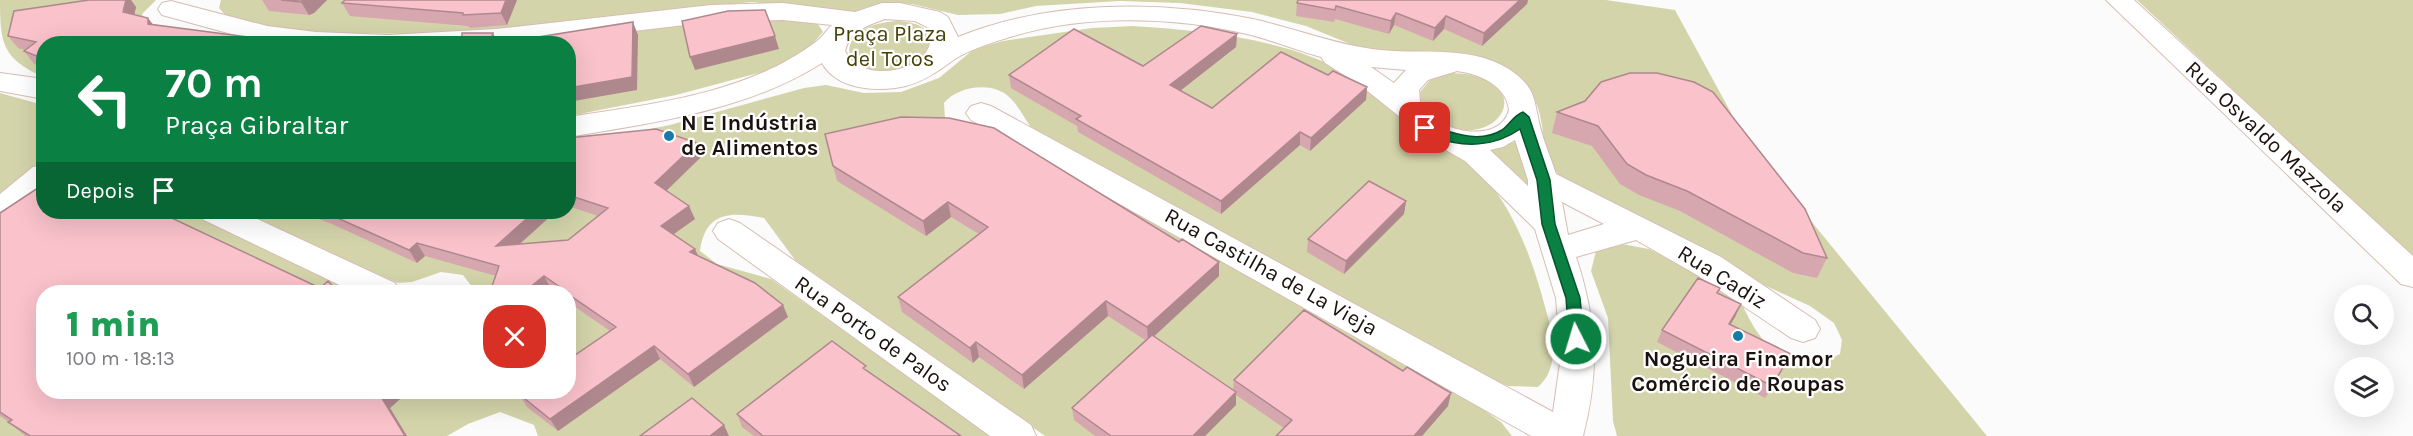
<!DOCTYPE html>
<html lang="pt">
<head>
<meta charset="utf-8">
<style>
  :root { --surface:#fff; --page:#f7f7f7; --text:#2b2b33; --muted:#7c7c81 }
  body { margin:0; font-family:Karla,sans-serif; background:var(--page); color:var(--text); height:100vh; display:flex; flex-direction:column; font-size:22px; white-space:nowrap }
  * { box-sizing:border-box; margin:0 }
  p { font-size:20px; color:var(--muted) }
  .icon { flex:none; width:33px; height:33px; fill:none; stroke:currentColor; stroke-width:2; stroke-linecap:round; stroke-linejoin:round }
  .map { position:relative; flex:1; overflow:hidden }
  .side { position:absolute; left:36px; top:285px; width:540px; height:114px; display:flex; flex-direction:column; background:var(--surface); border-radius:24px; box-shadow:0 6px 24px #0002 }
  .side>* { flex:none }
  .banner { position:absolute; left:36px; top:36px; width:540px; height:183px; border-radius:24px; box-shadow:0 6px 24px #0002; background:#0b8043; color:#fff; overflow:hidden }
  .fabs { position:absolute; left:2334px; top:285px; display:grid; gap:12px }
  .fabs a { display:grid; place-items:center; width:60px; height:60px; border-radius:50%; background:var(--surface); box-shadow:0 6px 24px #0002; font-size:30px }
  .pin { position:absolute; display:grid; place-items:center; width:51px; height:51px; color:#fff; margin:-26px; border-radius:12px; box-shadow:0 3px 9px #0006 }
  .me { position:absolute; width:66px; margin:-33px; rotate:355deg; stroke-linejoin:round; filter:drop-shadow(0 0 4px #0008) }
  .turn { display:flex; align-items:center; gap:21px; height:126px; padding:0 30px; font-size:27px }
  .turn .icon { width:78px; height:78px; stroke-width:2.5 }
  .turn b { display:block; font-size:42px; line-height:51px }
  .then { display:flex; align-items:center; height:57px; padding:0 30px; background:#0003; gap:12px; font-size:22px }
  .round { display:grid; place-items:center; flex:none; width:63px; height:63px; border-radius:24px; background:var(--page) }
  .summary { display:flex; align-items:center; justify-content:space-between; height:102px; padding:0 30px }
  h1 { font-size:36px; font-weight:800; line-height:45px; color:#1e9e55 }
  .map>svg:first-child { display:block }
</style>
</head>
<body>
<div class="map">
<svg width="2413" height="436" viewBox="0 0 2413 436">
  <rect width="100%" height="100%" fill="#fbfbfb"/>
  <path fill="#d4d4ab" d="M 0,0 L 156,0 L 142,14 L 146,23 L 271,43 L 44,44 L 43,77 C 2,58 0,43 0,0 Z
    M 221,0 L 1606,0 L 1675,10 L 1748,144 L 1987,436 L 1617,436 L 1613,421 L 1608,318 L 1591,271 L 1596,251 L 1611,242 L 1649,249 L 1738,295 C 1757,340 1785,383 1840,354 L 1842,340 L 1834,323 L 1810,306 L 1766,286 L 1562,178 C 1541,159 1546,130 1537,105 C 1532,93 1523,84 1515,74 L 1377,51 L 1350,44 L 1306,26 L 1252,12 L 1180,3 L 1120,1 L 1036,6 L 1000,14 L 958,15 L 912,4 L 883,2 L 852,12 L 752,2 L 445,34 L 323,33 L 273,30 L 227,17 L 219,8 Z
    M 2137,0 L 2413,0 L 2413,258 Z
    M 790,17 L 818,24 L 823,32 L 796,63 L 676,95 L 569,116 L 568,44 L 516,44 L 693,20 Z
    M 899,21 C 975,27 892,104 850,57 C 844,31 878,21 899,21 Z
    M 1133,26 C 1207,31 1283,38 1349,74 C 1363,82 1379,97 1392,108 C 1398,114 1402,124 1408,130 C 1423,142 1443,141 1458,152 C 1506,188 1529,248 1544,303 C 1552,331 1562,366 1538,387 L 1508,386 L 1469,370 L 1032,129 C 1025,119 1018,105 1009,97 C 992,81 958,86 944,103 L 945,118 L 1007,135 L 1474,403 L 1501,422 L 1512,436 L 1045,436 L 795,260 L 764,218 C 730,211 705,212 700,251 L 717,264 L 771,279 L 991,436 L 538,436 L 534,425 L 500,412 L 468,424 L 447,436 L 0,436 L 0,221 L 44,212 L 192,212 L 359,292 L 44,292 L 44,392 L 568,392 L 568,292 L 476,292 L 463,275 L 441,272 L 412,282 L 398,283 L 250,218 L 246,212 L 568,212 L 569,145 L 670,125 L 804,88 L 826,85 L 864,93 L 901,92 L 939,78 L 974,49 L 1003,41 L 1092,28 Z
    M 1452,73 C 1543,76 1500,155 1439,122 C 1427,115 1420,106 1420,92 L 1431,79 Z
    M 0,93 L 36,103 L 43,113 L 43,152 L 35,167 L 0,199 Z
    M 1516,142 L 1535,200 L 1484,147 Z"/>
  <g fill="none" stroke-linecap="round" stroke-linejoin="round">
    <g stroke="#d7bdb3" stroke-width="2">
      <path id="street" d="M 2106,0 L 2134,0 L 2413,256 L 2413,287 L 2401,284 Z
        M 171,1 L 267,26 L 316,32 L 388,35 L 496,29 L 711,5 L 783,3 L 855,12 L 882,3 L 900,3 L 940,12 L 948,17 L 958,37 C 1049,0 1159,0 1253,19 C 1293,28 1331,43 1372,49 C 1419,56 1477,42 1517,75 C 1534,89 1534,99 1538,117 C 1541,136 1550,155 1556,174 L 1721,257 L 1815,320 L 1820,329 L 1815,338 L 1803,342 L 1791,338 L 1697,275 L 1636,240 L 1576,257 C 1597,321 1600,370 1583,436 L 1531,436 L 971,120 L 966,113 L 971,106 L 981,103 L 991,106 L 1553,412 L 1561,356 L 1556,298 L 1535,229 L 1465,161 L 1409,129 L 1400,117 L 1360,85 L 1325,63 L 1321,57 C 1296,50 1272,40 1247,34 C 1172,16 1081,14 1007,38 C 988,44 964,51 948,64 C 933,75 915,86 895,88 C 870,91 836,88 822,63 C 748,110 654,123 568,137 L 568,117 C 652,104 748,94 817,41 C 823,37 826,30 832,25 L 783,20 L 711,22 L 522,44 L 268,44 L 162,15 L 158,9 L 162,3 ZM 885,19 L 915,21 L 929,28 C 943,70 862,88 845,51 C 850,30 867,26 885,19 ZM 1371,67 L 1406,70 L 1394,83 ZM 1457,71 C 1479,74 1506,85 1509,110 C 1500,146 1434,132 1421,104 C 1419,100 1420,94 1419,90 L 1428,80 ZM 1515,140 L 1528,180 L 1528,186 L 1490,150 L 1503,147 ZM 1562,202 L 1604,224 L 1568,235 Z
        M 0,73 L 44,79 L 44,99 L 0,91 Z
        M 44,165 L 44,192 L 11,219 L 0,222 L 0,194 L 33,167 Z
        M 199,212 L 242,212 L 395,283 L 400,292 L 354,292 L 204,220 Z
        M 729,219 L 740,223 L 1031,425 L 1036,436 L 990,436 L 718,239 L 713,231 L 718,223 Z"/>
    </g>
    <use href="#street" fill="#fff" fill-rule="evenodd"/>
  </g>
  <path fill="#d7a7af" d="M 89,0 L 131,0 L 136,7 L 134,15 L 44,44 L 44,68 L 34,64 L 24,51 L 25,50 L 18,48 L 8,36 Z
    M 262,0 L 327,0 L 314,13 L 309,15 L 269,11 Z
    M 517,0 L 507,25 L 470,28 L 468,26 L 350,16 L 342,3 Z
    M 1298,0 L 1528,0 L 1527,4 L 1482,46 L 1444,29 L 1433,41 L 1394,25 L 1389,34 L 1335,19 L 1334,22 L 1296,16 L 1297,3 Z
    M 1237,34 L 1236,47 L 1180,91 L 1212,108 L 1328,75 L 1367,87 L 1366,100 L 1310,151 L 1300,145 L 1221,214 L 1078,132 L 1077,126 L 1011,88 L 1009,75 L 1143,66 Z
    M 1585,101 L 1827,258 L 1817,278 L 1793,273 L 1680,211 L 1639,195 L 1620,184 L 1592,146 L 1552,133 L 1557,112 Z
    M 825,134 L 1219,276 L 1154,336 L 1233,390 L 1234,380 L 1448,406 L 1422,436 L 1276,436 L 1284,428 L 1236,395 L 1236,405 L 1205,436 L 1095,436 L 1074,420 L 1072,408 L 1145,340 L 1108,316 L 1024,389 L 979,357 L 973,363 L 902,312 L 898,297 L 979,234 L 951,217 L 926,236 L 837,181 Z
    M 568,138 L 697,143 L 702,156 L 666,191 L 695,219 L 673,234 L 698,256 L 788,317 L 694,387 L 660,359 L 558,431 L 527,407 L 519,394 L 610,331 L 568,302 L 568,292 L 556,292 L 551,289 L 496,276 L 425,256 L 417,263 L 332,224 L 300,212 L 555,212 L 520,244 L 568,240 L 598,216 L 568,206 Z
    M 1406,201 L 1404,214 L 1344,274 L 1307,252 L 1308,239 Z
    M 0,213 L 338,292 L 44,392 L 408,392 L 390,408 L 407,436 L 25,436 L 9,422 L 0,416 Z
    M 1718,293 L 1741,304 L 1735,317 L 1731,324 L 1784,367 L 1765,398 L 1657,342 L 1662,330 Z
    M 867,370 L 961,436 L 754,436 L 742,427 L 737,414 Z"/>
  <path fill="#af888e" d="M 126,0 L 131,0 L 136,7 L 132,25 L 123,12 Z
    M 306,0 L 327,0 L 314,13 L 309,15 L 301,2 Z
    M 506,0 L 517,0 L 507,25 L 501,13 Z
    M 1520,0 L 1528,0 L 1527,4 L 1482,46 L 1484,33 Z
    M 1396,13 L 1394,25 L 1389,34 L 1391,21 Z
    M 1446,16 L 1444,29 L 1433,41 L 1435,28 Z
    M 148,18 L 158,31 L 148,24 Z
    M 633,22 L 638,35 L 637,90 L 568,102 L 568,88 Z
    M 493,33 L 498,44 L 489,44 Z
    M 1237,34 L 1236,47 L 1171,98 L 1170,85 Z
    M 775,36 L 779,49 L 695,70 L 690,57 Z
    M 263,39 L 266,44 L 258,44 Z
    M 1367,87 L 1366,100 L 1310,151 L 1311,138 Z
    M 1300,132 L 1300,145 L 1221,214 L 1221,201 Z
    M 697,143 L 702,156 L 661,196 L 655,183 Z
    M 1406,201 L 1404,214 L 1344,274 L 1346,261 Z
    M 948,202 L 951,217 L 926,236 L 923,221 Z
    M 689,206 L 695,219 L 667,239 L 661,226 Z
    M 534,212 L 555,212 L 503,259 L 496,246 Z
    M 417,243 L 425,256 L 417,263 L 409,250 Z
    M 695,249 L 701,262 L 690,252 Z
    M 1219,262 L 1219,276 L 1148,342 L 1147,327 Z
    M 544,276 L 551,289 L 547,292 L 524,292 Z
    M 1106,301 L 1108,316 L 1024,389 L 1022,375 Z
    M 1741,304 L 1735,317 L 1723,336 L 1729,324 Z
    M 783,305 L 788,317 L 694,387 L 688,374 Z
    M 976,342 L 979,357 L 973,363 L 970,348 Z
    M 654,346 L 660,359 L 558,431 L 550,419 Z
    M 1791,354 L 1784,367 L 1765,398 L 1772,386 Z
    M 384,392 L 408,392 L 390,408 L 407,436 L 405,436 L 380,395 Z
    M 1236,392 L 1236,405 L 1205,436 L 1193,436 Z
    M 1451,393 L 1448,406 L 1422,436 L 1414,436 Z
    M 724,425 L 729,436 L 710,436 Z"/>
  <path fill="#fac2cb" stroke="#af888e" stroke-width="1.5" d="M 89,0 L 126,0 L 123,12 L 148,18 L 148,24 L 263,39 L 258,44 L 44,44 L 44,59 L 24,51 L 36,42 L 8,36 L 14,11 Z
    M 281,0 L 306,0 L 301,2 Z
    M 345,0 L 506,0 L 501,13 L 463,15 L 463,13 L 342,3 Z
    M 1298,0 L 1520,0 L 1484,33 L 1446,16 L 1435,28 L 1396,13 L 1391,21 L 1336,6 L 1335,10 L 1297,3 Z
    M 765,10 L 775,36 L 690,57 L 682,21 L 728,11 Z
    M 633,22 L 632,77 L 568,88 L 568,44 L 532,44 L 532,38 Z
    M 1201,26 L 1237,34 L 1170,85 L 1212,108 L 1281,52 L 1328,75 L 1333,71 L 1367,87 L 1311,138 L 1300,132 L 1221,201 L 1076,119 L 1081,116 L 1009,75 L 1074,29 L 1143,66 Z
    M 462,33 L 493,33 L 489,44 L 311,44 L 312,42 L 462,42 Z
    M 1630,73 L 1657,73 L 1694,82 L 1713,92 L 1805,209 L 1827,258 L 1803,253 L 1687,191 L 1646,175 L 1627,164 L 1598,126 L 1557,112 L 1585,101 L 1601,82 Z
    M 901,117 L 949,118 L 994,128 L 1179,242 L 1182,239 L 1219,262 L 1147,327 L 1106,301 L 1022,375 L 976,342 L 970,348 L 898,297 L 988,227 L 948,202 L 923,221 L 833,166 L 825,134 Z
    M 656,129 L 697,143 L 655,183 L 689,206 L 661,226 L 695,249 L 690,252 L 755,283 L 783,305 L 688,374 L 654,346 L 550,419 L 519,394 L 523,392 L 568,392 L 568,360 L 616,327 L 568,294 L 568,292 L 567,292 L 544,276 L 524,292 L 490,292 L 499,266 L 417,243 L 409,250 L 324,212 L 534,212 L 496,246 L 568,240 L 608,208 L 568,195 L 568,138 Z
    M 1369,181 L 1406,201 L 1346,261 L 1308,239 Z
    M 44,184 L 44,212 L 159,212 L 320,288 L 328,281 L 338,292 L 44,292 L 44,392 L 384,392 L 380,395 L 405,436 L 30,436 L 8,422 L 12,420 L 0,412 L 0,213 Z
    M 1698,278 L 1720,288 L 1717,293 L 1741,304 L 1729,324 L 1791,354 L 1772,386 L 1662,330 Z
    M 1304,310 L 1403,371 L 1407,367 L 1451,393 L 1414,436 L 1276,436 L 1292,420 L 1234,380 Z
    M 1152,335 L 1236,392 L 1193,436 L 1111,436 L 1072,408 Z
    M 832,341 L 866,366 L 863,368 L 961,436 L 763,436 L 737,414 Z
    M 692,398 L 724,425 L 710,436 L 640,436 Z"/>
  <path fill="#0b8043" stroke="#07532c" stroke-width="1.5" d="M 1523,112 L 1529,117 L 1550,180 L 1555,224 L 1580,298 L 1584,339 L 1576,345 L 1569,339 L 1566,298 L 1542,224 L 1537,180 L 1520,129 C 1495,147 1463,148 1435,137 C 1428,134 1423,133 1418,128 L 1425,124 C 1449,131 1477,145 1502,130 C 1509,125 1514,115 1523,112 Z"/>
  <g fill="#177ba7" stroke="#fff" stroke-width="2">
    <circle cx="669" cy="136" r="6"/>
    <circle cx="1738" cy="336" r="6"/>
  </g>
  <g text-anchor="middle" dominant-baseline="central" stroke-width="4.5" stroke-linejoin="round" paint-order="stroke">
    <g font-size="22" fill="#444206" stroke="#fff">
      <text x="890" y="34">Praça Plaza<tspan x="890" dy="25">del Toros</tspan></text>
    </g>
    <g font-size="22" font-weight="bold" fill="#1b120f" stroke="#fff" text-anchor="start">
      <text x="681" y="123">N E Indústria<tspan x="681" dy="25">de Alimentos</tspan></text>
      <text x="1738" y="359" text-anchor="middle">Nogueira Finamor<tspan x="1738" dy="25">Comércio de Roupas</tspan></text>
    </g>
    <g font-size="22" fill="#1b120f" stroke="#fff">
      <text transform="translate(2266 137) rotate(43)">Rua Osvaldo Mazzola</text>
      <text transform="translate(1271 272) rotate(29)">Rua Castilha de La Vieja</text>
      <text transform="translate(1722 277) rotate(32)">Rua Cadiz</text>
      <text transform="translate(873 334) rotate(35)">Rua Porto de Palos</text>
    </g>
  </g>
</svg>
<div class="fabs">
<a><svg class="icon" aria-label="search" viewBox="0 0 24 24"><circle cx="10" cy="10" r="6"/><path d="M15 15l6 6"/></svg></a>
<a><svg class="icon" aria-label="layers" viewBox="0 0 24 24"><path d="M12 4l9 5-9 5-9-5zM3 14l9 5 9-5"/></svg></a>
</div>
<div class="pin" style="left:1425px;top:128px;background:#d93025"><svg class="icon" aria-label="arrive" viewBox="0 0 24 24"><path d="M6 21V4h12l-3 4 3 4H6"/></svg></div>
<svg class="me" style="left:1576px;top:339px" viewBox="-20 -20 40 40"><circle r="17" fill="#0b8043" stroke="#fff" stroke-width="3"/><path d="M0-11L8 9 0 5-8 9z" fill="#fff"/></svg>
<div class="banner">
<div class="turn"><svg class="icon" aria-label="left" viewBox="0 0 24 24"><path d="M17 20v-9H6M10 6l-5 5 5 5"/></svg><div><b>70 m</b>Praça Gibraltar</div></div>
<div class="then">Depois<svg class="icon" aria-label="arrive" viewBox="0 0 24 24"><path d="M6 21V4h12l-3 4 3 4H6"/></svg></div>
</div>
<section class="side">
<div class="summary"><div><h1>1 min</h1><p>100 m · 18:13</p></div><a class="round" style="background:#d93025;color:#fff"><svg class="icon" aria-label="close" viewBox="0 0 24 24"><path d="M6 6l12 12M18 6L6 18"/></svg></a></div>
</section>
</div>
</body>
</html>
